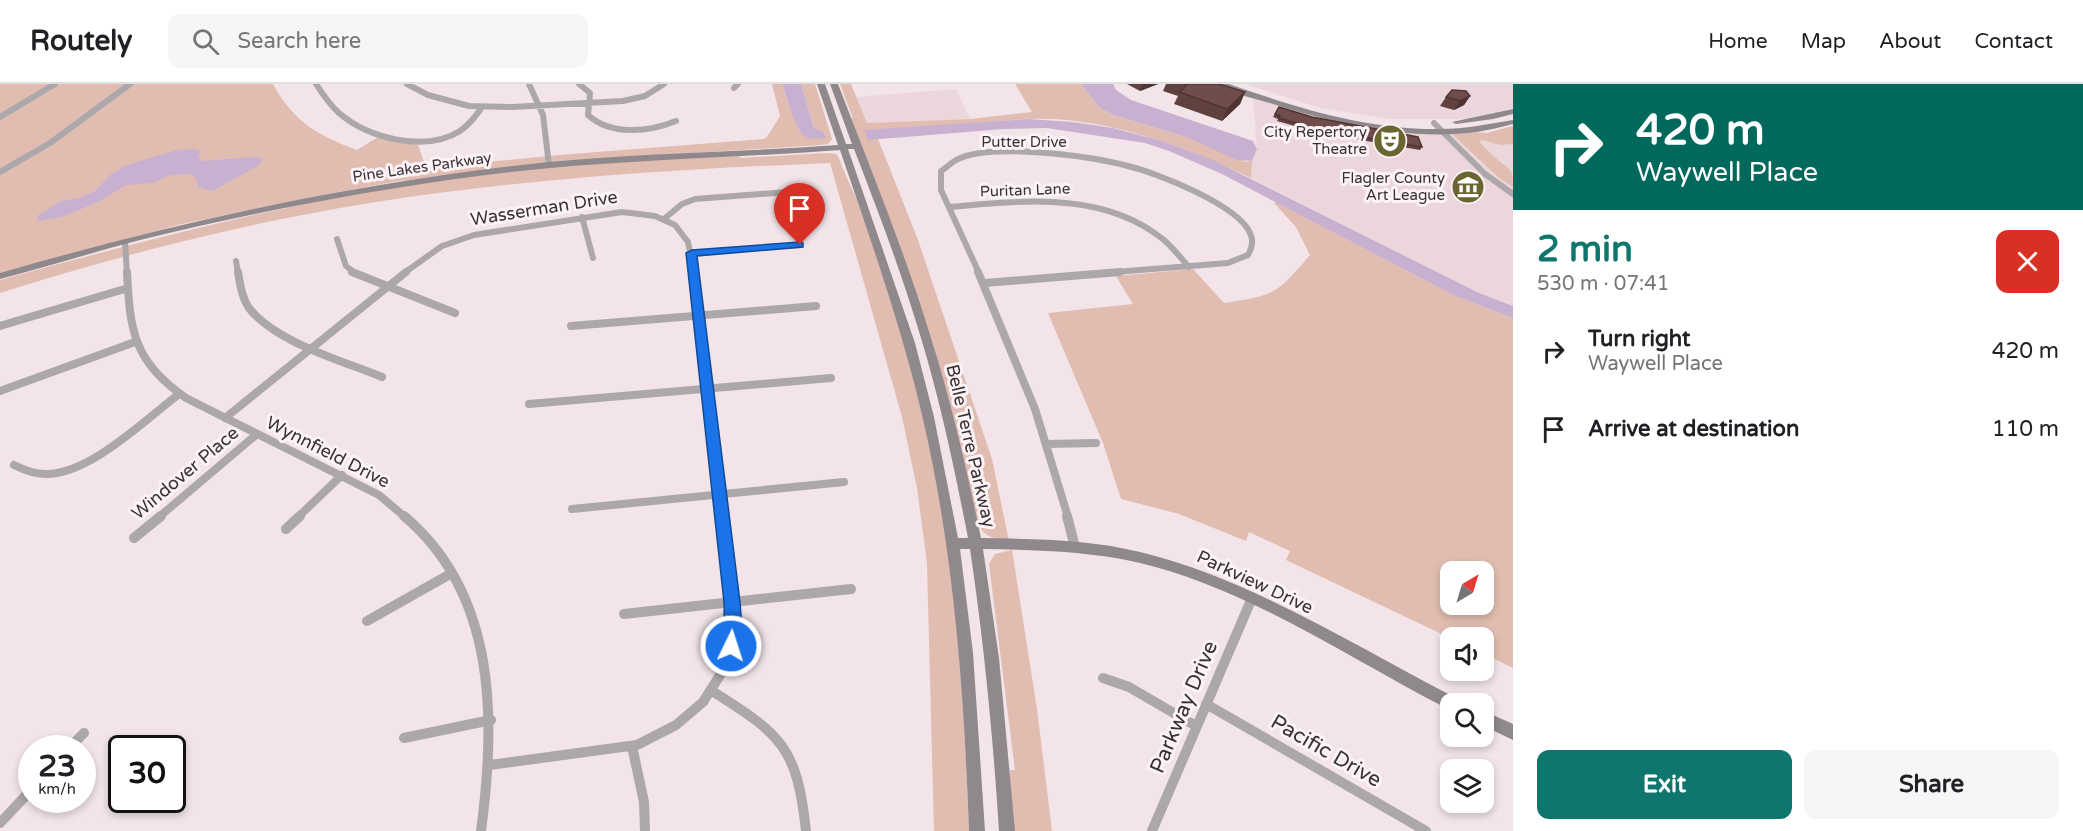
<!DOCTYPE html>
<html lang="en">
<head>
<meta charset="utf-8">
<style>
  :root { --surface:#fff; --page:#f6f6f6; --text:#202124; --muted:#757577; --line:#e0e0e0; --accent:#0f766e }
  body { margin:0; font-family:"Varela Round",sans-serif; background:var(--page); color:var(--text); height:100vh; display:flex; flex-direction:column; font-size:22px; white-space:nowrap }
  * { box-sizing:border-box; margin:0 }
  p { font-size:20px; color:var(--muted) }
  .icon { flex:none; width:33px; height:33px; fill:none; stroke:currentColor; stroke-width:2; stroke-linecap:round; stroke-linejoin:round }
  .map { position:relative; flex:1; overflow:hidden }
  .side { display:flex; flex-direction:column; background:var(--surface); width:570px }
  .side>* { flex:none }
  .top-card { background:#00695c; color:#fff; overflow:hidden }
  .needle { width:39px; rotate:38deg }
  .tools { position:absolute; left:1440px; top:477px; display:grid; gap:12px }
  .tools a { display:grid; place-items:center; width:54px; height:54px; border-radius:12px; background:var(--surface); box-shadow:0 3px 9px #0003; font-size:30px }
  .speed { position:absolute; left:18px; top:651px; display:flex; gap:12px; font-size:30px; font-weight:700; text-align:center }
  .speed>* { display:grid; place-content:center; width:78px; height:78px; border-radius:50%; background:var(--surface); box-shadow:0 3px 9px #0003; line-height:1 }
  .speed small { font-size:15px; font-weight:400 }
  .speed .limit { border:3px solid #111; border-radius:9px; background:#fff; color:#111 }
  .pin { position:absolute; display:grid; place-items:center; width:51px; height:51px; color:#fff; margin:-62px -26px; border-radius:50% 50% 50% 0; rotate:-45deg; box-shadow:0 0 6px #0007 }
  .pin .icon { rotate:45deg }
  .me { position:absolute; width:66px; margin:-33px; rotate:4deg; stroke-linejoin:round; filter:drop-shadow(0 0 4px #0008) }
  .turn { display:flex; align-items:center; gap:21px; height:126px; padding:0 24px; font-size:27px }
  .turn .icon { width:78px; height:78px; stroke-width:2.5 }
  .turn b { display:block; font-size:42px; line-height:51px }
  .round { display:grid; place-items:center; flex:none; width:63px; height:63px; border-radius:12px; background:var(--page) }
  .summary { display:flex; align-items:center; justify-content:space-between; height:102px; padding:0 24px }
  h1 { font-size:36px; font-weight:700; line-height:45px; color:var(--accent) }
  .cta { display:flex; gap:12px; margin-top:auto; padding:12px 24px }
  .cta a { flex:1; height:69px; border-radius:12px; background:var(--accent); color:#fff; font-size:24px; font-weight:700; line-height:69px; text-align:center }
  .cta a+a { background:var(--page); color:var(--text) }
  ul { padding:0; list-style:none }
  li { display:flex; align-items:center; gap:18px; height:78px; padding:0 24px }
  li div { flex:1 }
  li b { display:block; font-size:22px }
  li em { font-style:normal }
  header { display:flex; align-items:center; gap:36px; box-sizing:border-box; height:84px; padding:0 30px; background:var(--surface); border-bottom:2px solid var(--line) }
  header strong { font-size:28px }
  nav { display:flex; gap:33px; margin-inline-start:auto; font-size:21px }
  .search { width:420px; height:54px; background:var(--page); display:flex; align-items:center; gap:15px; box-sizing:border-box; padding:0 21px; border-radius:12px; color:var(--muted); font-size:22px }
  main { display:flex; flex:1; min-height:0 }
  .map>svg:first-child { display:block }
</style>
</head>
<body>
<header>
<strong>Routely</strong>
<div class="search"><svg class="icon" aria-label="search" viewBox="0 0 24 24"><circle cx="10" cy="10" r="6"/><path d="M15 15l6 6"/></svg>Search here</div>
<nav><a>Home</a><a>Map</a><a>About</a><a>Contact</a></nav>
</header>
<main>
<div class="map">
<svg width="1513" height="747" viewBox="0 0 1513 747">
  <rect width="100%" height="100%" fill="#f2e4e8"/>
  <path fill="#ebd6dc" d="M 1245,0 L 1513,0 L 1513,24 L 1470,35 L 1389,35 L 1321,24 Z
    M 956,5 L 970,35 L 867,39 L 856,13 Z
    M 1253,14 L 1377,44 L 1487,49 L 1513,42 L 1513,222 L 1479,209 L 1251,94 L 1252,77 L 1257,65 Z"/>
  <path fill="#e0bdb0" fill-rule="evenodd" d="M 0,0 L 273,0 C 294,38 317,51 357,66 L 378,53 L 418,61 L 426,84 L 559,71 L 764,55 L 767,53 L 780,32 L 772,0 L 782,0 L 788,19 L 806,53 L 818,47 L 814,44 L 801,0 L 815,0 L 832,55 L 828,60 L 821,61 L 565,77 L 399,97 L 328,110 L 182,140 L 0,189 Z
    M 840,0 L 851,0 L 867,39 L 970,35 L 1032,28 L 1015,0 L 1081,0 L 1099,23 L 1113,31 L 1186,53 L 1246,78 L 1252,77 L 1251,94 C 1185,62 1101,31 1027,35 C 976,38 920,49 868,56 L 878,55 L 918,156 L 992,375 L 1009,457 C 1001,455 993,455 986,450 C 974,442 970,407 967,392 L 852,39 L 852,32 Z
    M 1513,42 L 1513,60 L 1500,61 L 1483,56 L 1479,58 C 1485,63 1490,70 1497,75 C 1510,87 1513,82 1513,103 L 1498,93 L 1452,50 L 1469,48 L 1487,49 Z
    M 827,69 L 836,70 L 839,74 C 844,89 851,102 857,116 C 884,188 906,262 924,337 C 955,471 964,610 969,747 L 934,747 L 927,479 L 917,404 L 902,333 L 830,79 C 676,85 522,95 370,119 C 245,139 120,171 0,209 L 0,196 C 127,161 253,128 383,105 C 500,84 621,76 739,72 L 740,74 Z
    M 1276,118 L 1455,212 L 1513,234 L 1513,584 L 1484,570 L 1484,554 L 1450,554 L 1286,476 L 1290,467 L 1249,448 L 1246,457 L 1179,430 L 1121,415 L 1103,359 L 1048,229 L 1133,220 L 1116,192 L 1193,185 L 1224,219 C 1275,211 1276,211 1310,171 L 1296,143 L 1274,119 ZM 1450,488 L 1484,488 L 1484,520 L 1450,520 Z
    M 1012,466 L 1037,625 L 1052,747 L 1013,747 L 1009,694 L 1010,686 L 1015,686 L 989,480 L 995,470 Z"/>
  <path fill="#c8b1d0" d="M 782,0 L 801,0 L 814,44 L 823,48 L 826,54 C 820,55 811,56 806,53 C 796,48 786,11 782,0 Z
    M 1081,0 L 1113,0 L 1116,6 L 1131,16 L 1253,57 L 1257,65 L 1252,77 L 1237,76 L 1186,53 L 1113,31 L 1099,23 Z
    M 1028,35 L 1073,38 L 1113,44 L 1162,57 L 1211,75 L 1479,209 L 1513,222 L 1513,234 L 1455,212 L 1222,90 L 1169,67 L 1145,59 L 1047,44 L 1004,45 L 868,56 L 864,46 Z
    M 193,65 L 201,67 L 198,74 L 203,77 L 254,73 L 262,74 L 262,77 L 258,82 L 212,107 L 198,103 L 197,96 L 192,90 L 170,91 L 153,99 L 126,101 L 100,117 L 65,132 L 39,137 L 37,132 L 61,117 L 80,114 L 95,107 L 111,90 L 127,81 L 177,66 Z"/>
  <g fill="none" stroke-linecap="round" stroke-linejoin="round">
    <path stroke="#aca7aa" stroke-width="6" d="M 316,0 C 323,11 329,20 339,29 C 368,54 425,69 460,47 C 469,41 476,32 482,23
      M 407,0 L 428,11 L 469,22 L 512,23 L 623,17 L 645,12 L 664,0
      M 529,0 L 543,31 L 549,81
      M 579,0 L 590,9 L 588,31 C 611,52 649,48 676,37
      M 734,4 L 738,0
      M 0,33 L 55,0
      M 1434,39 L 1485,90 L 1513,110
      M 0,88 L 50,59 L 130,0
      M 949,123 C 1022,117 1103,106 1164,156 C 1173,164 1181,174 1189,183
      M 582,133 L 593,174
      M 664,135 L 682,120 L 695,115 L 787,108
      M 337,155 L 346,182 L 355,189
      M 125,158 L 127,189
      M 692,169 L 800,161
      M 236,177 L 238,189
      M 404,189 L 442,162 L 474,151 L 622,128 L 655,132 L 675,141 L 688,158 L 694,189
      M 979,189 L 941,106 L 941,87 C 946,84 951,79 956,76 C 990,58 1090,72 1128,82 C 1157,89 1238,121 1250,149 C 1254,157 1252,164 1248,171 L 1228,179 L 1102,189"/>
    <path stroke="#aca7aa" stroke-width="8" d="M 127,188 C 130,249 134,277 186,314 L 379,411 L 405,433
      M 238,188 C 240,200 242,214 249,224 C 275,258 343,277 382,293
      M 352,188 L 455,229
      M 694,188 L 722,433
      M 978,188 L 1035,325 L 1068,433
      M 985,199 L 1120,188
      M 0,242 L 128,204
      M 571,242 L 816,222
      M 0,307 L 135,258
      M 529,320 L 831,294
      M 225,334 L 406,188
      M 1047,360 L 1096,359
      M 14,381 C 24,386 34,390 45,390 C 89,391 145,336 179,310
      M 572,425 L 844,398
      M 159,433 L 257,350
      M 298,433 L 342,391"/>
    <path stroke="#aca7aa" stroke-width="10" d="M 404,432 C 497,510 496,636 481,747
      M 1067,432 L 1075,463
      M 286,445 L 300,432
      M 134,454 L 161,432
      M 624,530 L 851,505
      M 367,537 L 452,489
      M 1103,594 L 1129,603 L 1196,642
      M 712,607 C 782,651 797,663 806,747
      M 1206,620 L 1426,747
      M 404,654 L 491,636
      M 632,662 L 644,718 L 645,747
      M 69,664 L 84,649
      M 490,681 L 637,661 L 676,641 L 703,618 L 722,588 L 733,554 L 732,518 L 722,432
      M 0,739 L 32,705
      M 1152,747 L 1252,514"/>
    <path fill="#8f888c" fill-rule="evenodd" d="M 817,0 L 825,0 L 846,60 L 852,60 L 830,0 L 838,0 C 870,84 905,168 931,254 C 952,320 967,387 981,454 C 1034,455 1088,455 1140,468 C 1254,496 1354,562 1458,615 L 1460,620 L 1450,620 L 1450,626 L 1448,625 C 1347,573 1248,504 1136,478 C 1086,467 1034,466 983,465 L 999,574 L 1015,747 L 999,747 C 993,652 984,559 970,465 L 960,465 L 973,569 L 985,747 L 969,747 C 964,608 954,467 922,331 C 901,241 870,154 840,66 C 719,75 598,76 478,92 C 364,107 251,129 140,156 C 93,168 47,183 0,195 L 0,189 C 180,137 363,97 549,78 C 645,69 742,68 838,61 ZM 848,65 L 854,65 C 878,127 902,190 921,254 C 941,320 955,387 968,454 L 958,454 L 934,333 L 915,259 Z
      M 1218,0 L 1229,0 C 1297,24 1367,46 1440,45 C 1465,45 1489,40 1513,36 L 1513,40 C 1501,43 1489,46 1477,48 C 1407,57 1335,40 1270,19 C 1253,14 1232,10 1218,0 Z
      M 1513,25 L 1513,30 L 1493,35 L 1456,40 L 1452,38 Z
      M 1484,627 L 1513,640 L 1513,656 L 1484,642 Z"/>
  </g>
  <path fill="#604140" d="M 1127,0 L 1158,0 L 1140,7 Z
    M 1166,0 L 1219,0 L 1245,8 L 1240,20 L 1222,37 L 1174,20 L 1178,12 L 1163,7 Z
    M 1470,12 L 1464,21 L 1454,26 L 1440,22 L 1446,13 Z
    M 1279,23 L 1312,33 L 1422,63 L 1420,66 L 1319,49 L 1277,37 L 1278,35 L 1273,33 Z"/>
  <path fill="#4e3534" d="M 1143,0 L 1158,0 L 1140,7 Z
    M 1245,8 L 1240,20 L 1222,37 L 1227,25 Z
    M 1470,12 L 1464,21 L 1454,26 L 1460,17 Z"/>
  <path fill="#704c4b" stroke="#4e3534" stroke-width="1.5" d="M 1183,0 L 1219,0 L 1245,8 L 1227,25 L 1179,8 L 1187,1 Z
    M 1452,6 L 1466,7 L 1470,12 L 1460,17 L 1446,13 Z
    M 1279,23 L 1312,33 L 1418,53 L 1422,63 L 1321,46 L 1279,34 L 1280,32 L 1275,30 Z"/>
  <path fill="#1a73e8" stroke="#114b97" stroke-width="1.5" d="M 800,158 L 803,159 L 803,163 L 697,172 L 740,518 C 741,534 744,552 737,568 L 731,570 L 725,568 C 722,560 725,529 724,518 L 686,169 L 692,166 Z"/>
  <defs>
    <g id="theatre-disc" transform="scale(1.725)"><circle r="9.5" fill="#6a6531" stroke="#fdf2f5"/><path d="M-5-5.5Q0-4 5-5.5V0Q5 5 0 6Q-5 5-5 0ZM-3.3-2.5H-1v1.5H-3.3ZM1-2.5H3.3v1.5H1ZM-2.8 1Q0 5.5 2.8 1Z" fill="#fff"/></g>
    <g id="museum-disc" transform="scale(1.725)"><circle r="9.5" fill="#6a6531" stroke="#fdf2f5"/><path d="M0-6L6-3V-2H-6V-3ZM-5-1h2V3h-2ZM-1-1h2V3h-2ZM3-1h2V3H3ZM-6 4H6V6H-6Z" fill="#fff"/></g>
  </defs>
  <g fill-rule="evenodd">
    <use href="#theatre-disc" x="1390" y="57"/>
    <use href="#museum-disc" x="1468" y="103"/>
  </g>
  <g text-anchor="middle" dominant-baseline="central" stroke-width="6" stroke-linejoin="round" paint-order="stroke">
    <g font-size="15" fill="#373233" stroke="#fdf2f5" text-anchor="end">
      <text x="1367" y="48">City Repertory<tspan x="1367" dy="17">Theatre</tspan></text>
      <text x="1445" y="94">Flagler County<tspan x="1445" dy="17">Art League</tspan></text>
    </g>
    <g font-size="15" fill="#373233" stroke="#fdf2f5">
      <text x="1024" y="58">Putter Drive</text>
      <text transform="translate(422 83) rotate(-8)">Pine Lakes Parkway</text>
      <text transform="translate(1025 106) rotate(-2)">Puritan Lane</text>
    </g>
    <g font-size="18" fill="#373233" stroke="#fdf2f5">
      <text transform="translate(544 124) rotate(-9)">Wasserman Drive</text>
      <text transform="translate(971 362) rotate(77)">Belle Terre Parkway</text>
      <text transform="translate(328 368) rotate(27)">Wynnfield Drive</text>
      <text transform="translate(185 389) rotate(-40)">Windover Place</text>
      <text transform="translate(1255 498) rotate(25)">Parkview Drive</text>
    </g>
    <g font-size="21" fill="#373233" stroke="#fdf2f5">
      <text transform="translate(1184 623) rotate(-67)">Parkway Drive</text>
      <text transform="translate(1326 667) rotate(30)">Pacific Drive</text>
    </g>
  </g>
</svg>
<div class="tools">
<a><svg class="needle" viewBox="-14 -14 28 28"><path d="M0-13l5 13h-10z" fill="#e53935"/><path d="M0 13l5-13h-10z" fill="#757577"/></svg></a>
<a><svg class="icon" aria-label="sound" viewBox="0 0 24 24"><path d="M4 9h4l5-4v14l-5-4H4zM17 9q2 3 0 6"/></svg></a>
<a><svg class="icon" aria-label="search" viewBox="0 0 24 24"><circle cx="10" cy="10" r="6"/><path d="M15 15l6 6"/></svg></a>
<a><svg class="icon" aria-label="layers" viewBox="0 0 24 24"><path d="M12 4l9 5-9 5-9-5zM3 14l9 5 9-5"/></svg></a>
</div>
<div class="speed"><div>23<small>km/h</small></div><div class="limit">30</div></div>
<div class="pin" style="left:800px;top:161px;background:#d93025"><svg class="icon" aria-label="arrive" viewBox="0 0 24 24"><path d="M6 21V4h12l-3 4 3 4H6"/></svg></div>
<svg class="me" style="left:731px;top:562px" viewBox="-20 -20 40 40"><circle r="17" fill="#1a73e8" stroke="#fff" stroke-width="3"/><path d="M0-11L8 9 0 5-8 9z" fill="#fff"/></svg>
</div>
<section class="side">
<div class="top-card">
<div class="turn"><svg class="icon" aria-label="right" viewBox="0 0 24 24"><path d="M7 20v-9h11M14 6l5 5-5 5"/></svg><div><b>420 m</b>Waywell Place</div></div>
</div>
<div class="summary"><div><h1>2 min</h1><p>530 m · 07:41</p></div><a class="round" style="background:#d93025;color:#fff"><svg class="icon" aria-label="close" viewBox="0 0 24 24"><path d="M6 6l12 12M18 6L6 18"/></svg></a></div>
<ul>
<li><svg class="icon" aria-label="right" viewBox="0 0 24 24"><path d="M7 20v-9h11M14 6l5 5-5 5"/></svg><div><b>Turn right</b><p>Waywell Place</p></div><em>420 m</em></li>
<li><svg class="icon" aria-label="arrive" viewBox="0 0 24 24"><path d="M6 21V4h12l-3 4 3 4H6"/></svg><div><b>Arrive at destination</b></div><em>110 m</em></li>
</ul>
<div class="cta"><a>Exit</a><a>Share</a></div>
</section>
</main>
</body>
</html>
